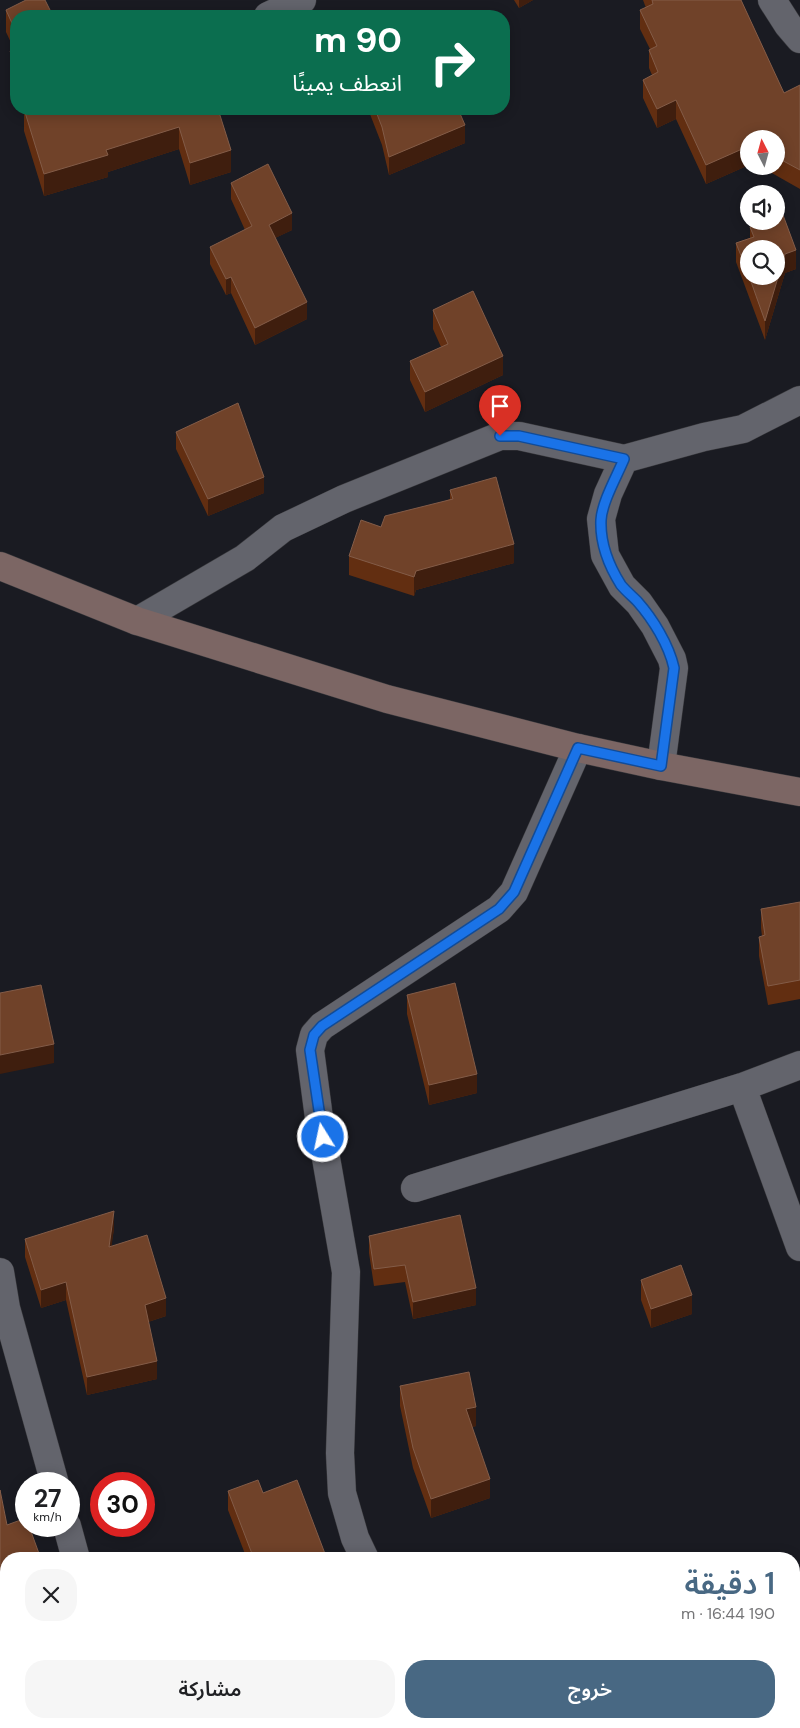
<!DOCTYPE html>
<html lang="ar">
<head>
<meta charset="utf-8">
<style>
  :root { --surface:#fff; --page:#f6f6f6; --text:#202124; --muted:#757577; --accent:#486883 }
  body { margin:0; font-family:"DM Sans","Noto Sans Arabic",sans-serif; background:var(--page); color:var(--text); direction:rtl; height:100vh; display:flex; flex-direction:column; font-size:19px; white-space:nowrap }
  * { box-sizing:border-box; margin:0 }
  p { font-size:16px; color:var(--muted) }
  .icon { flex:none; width:28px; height:28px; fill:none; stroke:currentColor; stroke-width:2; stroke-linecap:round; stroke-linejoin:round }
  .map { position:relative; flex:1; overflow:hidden; direction:ltr }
  .panel { position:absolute; left:0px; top:1552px; width:800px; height:176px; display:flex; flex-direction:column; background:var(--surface); border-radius:20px 20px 0 0; box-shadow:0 2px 12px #0003; direction:rtl }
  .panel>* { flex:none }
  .banner { position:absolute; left:10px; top:10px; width:500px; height:105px; border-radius:20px; box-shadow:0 2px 12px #0003; direction:rtl; background:#0b6e4f; color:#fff; overflow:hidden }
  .needle { width:32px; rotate:354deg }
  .tools { position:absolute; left:740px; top:130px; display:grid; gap:10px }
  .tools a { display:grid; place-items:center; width:45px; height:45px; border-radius:50%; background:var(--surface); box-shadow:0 2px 12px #0003; font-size:25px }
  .speed { position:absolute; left:15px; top:1472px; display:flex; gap:10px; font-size:25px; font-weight:700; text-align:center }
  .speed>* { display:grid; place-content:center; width:65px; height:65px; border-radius:50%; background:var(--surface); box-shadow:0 2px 12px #0003; line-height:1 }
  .speed small { font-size:12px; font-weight:400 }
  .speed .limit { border:8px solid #d22; background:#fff; color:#111 }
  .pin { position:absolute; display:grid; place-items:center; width:42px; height:42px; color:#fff; margin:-51px -21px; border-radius:50% 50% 50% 0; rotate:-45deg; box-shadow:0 0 5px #0007 }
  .pin .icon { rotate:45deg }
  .me { position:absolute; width:55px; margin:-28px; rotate:350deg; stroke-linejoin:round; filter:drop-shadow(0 0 4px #0008) }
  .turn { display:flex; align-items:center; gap:18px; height:105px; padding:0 25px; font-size:22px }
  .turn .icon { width:65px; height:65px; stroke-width:2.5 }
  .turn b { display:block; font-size:35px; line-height:42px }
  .round { display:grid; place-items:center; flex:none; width:52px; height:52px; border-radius:20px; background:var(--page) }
  .summary { display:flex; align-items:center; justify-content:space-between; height:85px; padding:0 25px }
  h1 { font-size:30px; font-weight:600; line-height:38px; color:var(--accent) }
  .action { display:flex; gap:10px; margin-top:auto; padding:10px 25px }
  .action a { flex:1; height:58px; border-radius:20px; background:var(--accent); color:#fff; font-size:20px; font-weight:600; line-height:58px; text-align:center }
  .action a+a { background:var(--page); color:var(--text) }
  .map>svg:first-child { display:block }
</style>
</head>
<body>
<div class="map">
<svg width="800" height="1728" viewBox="0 0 800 1728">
  <rect width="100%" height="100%" fill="#1a1b22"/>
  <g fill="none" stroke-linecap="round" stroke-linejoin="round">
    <g stroke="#38383c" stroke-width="29">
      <path id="minor" d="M 772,0 L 788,25 L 800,39
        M 268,16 L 302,0
        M 137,621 L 245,558 L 283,528 L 344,499 L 500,436 L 519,436 L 624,459
        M 661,766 L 674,668 L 672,659 L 655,626 L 639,603 L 622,586 L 605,555 L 601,519 L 608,494 L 624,459 L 704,437 L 743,429 L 800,400
        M 742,1087 L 800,1247
        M 415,1188 L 742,1087 L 800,1065
        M 0,1272 L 6,1308 L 55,1484
        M 67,1526 L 76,1559
        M 365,1559 L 355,1538 L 342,1493 L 340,1453 L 346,1272 L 319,1118 L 310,1050 L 314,1035 L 322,1026 L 499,909 L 514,892 L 578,748
        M 794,1614 L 800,1611
        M 122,1722 L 124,1728
        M 439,1722 L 441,1728
        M 557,1728 L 567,1722"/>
    </g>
    <g stroke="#38383c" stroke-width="29">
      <path id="secondary" d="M 0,566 L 137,621 L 387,699 L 578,748 L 661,766 L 800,792"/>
    </g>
    <use href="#minor" stroke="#63646c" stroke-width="28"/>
    <use href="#secondary" stroke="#7c6664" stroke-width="28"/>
  </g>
  <path fill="#622e11" d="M 514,0 L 533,0 L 519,8 Z
    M 643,0 L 741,0 L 784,93 L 800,85 L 800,189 L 763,168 L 762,166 L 776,166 L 776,139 L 749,139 L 749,165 L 706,184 L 676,119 L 657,128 L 643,98 L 643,80 L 652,75 L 649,68 L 649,50 L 650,49 L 640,29 L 640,10 L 646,8 Z
    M 6,10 L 16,16 L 16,85 L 10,73 L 10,51 L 14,49 L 6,32 Z
    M 24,109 L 218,109 L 231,172 L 190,185 L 179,149 L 108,172 L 108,177 L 44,196 L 24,131 Z
    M 368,109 L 458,109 L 465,143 L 389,175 L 382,145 Z
    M 231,183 L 292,230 L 275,238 L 307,319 L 255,345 L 231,293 L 226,295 L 210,264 L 210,247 L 245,230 L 231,199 Z
    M 750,227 L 796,269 L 785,273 L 765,340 L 736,262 L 736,243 L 750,238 Z
    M 433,310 L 503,375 L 425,412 L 410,380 L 410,361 L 441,347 L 433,329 Z
    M 176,432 L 264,493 L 208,516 L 176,449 Z
    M 450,490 L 514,563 L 416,590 L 414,596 L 349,575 L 349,556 L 381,527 L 450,499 Z
    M 800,902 L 800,999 L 768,1005 L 759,956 L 759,937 L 762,936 L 761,928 L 761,909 Z
    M 407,995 L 477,1093 L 429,1105 L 407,1014 Z
    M 114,1229 L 111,1246 L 166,1316 L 148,1322 L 157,1379 L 87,1395 L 66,1300 L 41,1308 L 25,1257 L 25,1239 Z
    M 369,1236 L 476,1305 L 413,1319 L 405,1282 L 374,1286 L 369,1253 Z
    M 641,1280 L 692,1314 L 651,1328 L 641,1300 Z
    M 400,1386 L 476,1426 L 472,1427 L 490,1498 L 431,1518 L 413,1468 L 400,1406 Z
    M 228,1491 L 263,1493 L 327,1559 L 247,1559 L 228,1510 Z
    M 362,1722 L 378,1722 L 368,1728 L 365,1728 Z"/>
  <path fill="#3f1e0e" d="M 519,0 L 533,0 L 519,8 Z
    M 676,100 L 676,119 L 657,128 L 657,109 Z
    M 465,125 L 465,143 L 389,175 L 389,157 Z
    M 179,127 L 179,149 L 108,172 L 108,177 L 44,196 L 44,174 L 106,150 Z
    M 749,146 L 749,165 L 706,184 L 706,165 Z
    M 231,150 L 231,172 L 190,185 L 190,163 Z
    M 292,213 L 292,230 L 269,241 L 269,225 Z
    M 796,250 L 796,269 L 785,273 L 765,340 L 765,321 L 785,254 Z
    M 231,277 L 231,293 L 226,295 L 226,279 Z
    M 307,302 L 307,319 L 255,345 L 255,328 Z
    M 503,356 L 503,375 L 425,412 L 425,392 Z
    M 264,477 L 264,493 L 208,516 L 208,499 Z
    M 514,544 L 514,563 L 416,590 L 414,596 L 414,577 L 416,571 Z
    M 54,1044 L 54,1063 L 0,1074 L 0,1055 Z
    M 477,1074 L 477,1093 L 429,1105 L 429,1085 Z
    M 114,1211 L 114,1229 L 109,1265 L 109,1247 Z
    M 66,1282 L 66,1300 L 41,1308 L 41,1290 Z
    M 476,1288 L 476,1305 L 413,1319 L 413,1302 Z
    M 692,1295 L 692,1314 L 651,1328 L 651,1309 Z
    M 166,1298 L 166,1316 L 145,1323 L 145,1305 Z
    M 157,1361 L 157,1379 L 87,1395 L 87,1377 Z
    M 476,1407 L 476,1426 L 466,1429 L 466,1409 Z
    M 490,1479 L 490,1498 L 431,1518 L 431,1499 Z
    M 6,1609 L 6,1628 L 0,1630 L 0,1612 Z
    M 366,1722 L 378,1722 L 368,1728 L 366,1728 Z"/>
  <path fill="#704229" stroke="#835c48" d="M 26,0 L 45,0 L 53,16 L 16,16 L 16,32 L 6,10 Z
    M 652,0 L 741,0 L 784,93 L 800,85 L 800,170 L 776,157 L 776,139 L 749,139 L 749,146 L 706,165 L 676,100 L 657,109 L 643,80 L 658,72 L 649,50 L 657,46 L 640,10 L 653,4 Z
    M 16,48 L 16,62 L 10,51 Z
    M 24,109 L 218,109 L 231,150 L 190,163 L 179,127 L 106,150 L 108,155 L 44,174 Z
    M 375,109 L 458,109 L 465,125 L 389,157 L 382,127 Z
    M 268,164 L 292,213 L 269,225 L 307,302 L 255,328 L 231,277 L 226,279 L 210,247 L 252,226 L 231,183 Z
    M 783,215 L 796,250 L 785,254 L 765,321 L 749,276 L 776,276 L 776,249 L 749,249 L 749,276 L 736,243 L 754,237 L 750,227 L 765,221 L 776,221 L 776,217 Z
    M 473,291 L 503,356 L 425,392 L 410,361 L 448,344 L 433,310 Z
    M 238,403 L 264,477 L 208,499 L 176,432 Z
    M 496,477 L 514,544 L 416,571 L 414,577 L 349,556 L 361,520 L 381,527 L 385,516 L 453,499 L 450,490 Z
    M 800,902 L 800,980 L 768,986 L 759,937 L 765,935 L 761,909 Z
    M 455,983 L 477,1074 L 429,1085 L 407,995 Z
    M 41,985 L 54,1044 L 0,1055 L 0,993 Z
    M 114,1211 L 109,1247 L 147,1235 L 166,1298 L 145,1305 L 157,1361 L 87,1377 L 66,1282 L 41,1290 L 25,1239 Z
    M 460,1215 L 476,1288 L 413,1302 L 405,1265 L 374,1269 L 369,1236 Z
    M 681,1265 L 692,1295 L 651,1309 L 641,1280 Z
    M 469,1372 L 476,1407 L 466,1409 L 490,1479 L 431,1499 L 413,1448 L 400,1386 Z
    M 258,1480 L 263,1493 L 297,1480 L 327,1559 L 254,1559 L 228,1491 Z
    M 0,1490 L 7,1525 L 26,1518 L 26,1526 L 29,1526 L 41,1559 L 6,1559 L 6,1609 L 0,1612 Z
    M 800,1668 L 800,1728 L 661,1728 L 673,1722 L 794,1722 L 794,1672 Z"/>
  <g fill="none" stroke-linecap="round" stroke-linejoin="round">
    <g stroke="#114b97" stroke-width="12">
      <path id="route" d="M 323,1137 L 310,1050 L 314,1035 L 322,1026 L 499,909 L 514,892 L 578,748 L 661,766 L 674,668 C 669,645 653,619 637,601 C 632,596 626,591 621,585 C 609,566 600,543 601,520 C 602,502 617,476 624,459 L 519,436 L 500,436"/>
    </g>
    <use href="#route" stroke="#1a73e8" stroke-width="9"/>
  </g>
</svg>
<div class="tools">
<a><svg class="needle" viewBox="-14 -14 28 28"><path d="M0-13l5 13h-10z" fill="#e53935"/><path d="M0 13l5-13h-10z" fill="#757577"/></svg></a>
<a><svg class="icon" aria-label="sound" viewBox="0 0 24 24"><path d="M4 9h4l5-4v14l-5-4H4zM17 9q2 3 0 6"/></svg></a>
<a><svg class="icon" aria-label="search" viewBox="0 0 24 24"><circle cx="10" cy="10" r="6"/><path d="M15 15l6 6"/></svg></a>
</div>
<div class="speed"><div>27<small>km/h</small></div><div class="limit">30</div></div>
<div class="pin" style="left:500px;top:436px;background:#d93025"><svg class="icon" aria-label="arrive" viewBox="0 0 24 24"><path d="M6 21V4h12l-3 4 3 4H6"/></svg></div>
<svg class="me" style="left:323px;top:1137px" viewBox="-20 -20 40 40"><circle r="17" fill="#1a73e8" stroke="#fff" stroke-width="3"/><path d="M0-11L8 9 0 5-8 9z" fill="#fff"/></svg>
<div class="banner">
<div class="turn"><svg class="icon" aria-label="right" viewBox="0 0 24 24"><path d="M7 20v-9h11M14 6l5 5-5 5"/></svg><div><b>90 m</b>انعطف يمينًا</div></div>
</div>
<section class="panel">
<div class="summary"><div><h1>1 دقيقة</h1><p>190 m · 16:44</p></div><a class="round"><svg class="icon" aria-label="close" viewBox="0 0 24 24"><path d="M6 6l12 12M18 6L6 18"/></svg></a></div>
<div class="action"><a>خروج</a><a>مشاركة</a></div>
</section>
</div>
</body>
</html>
